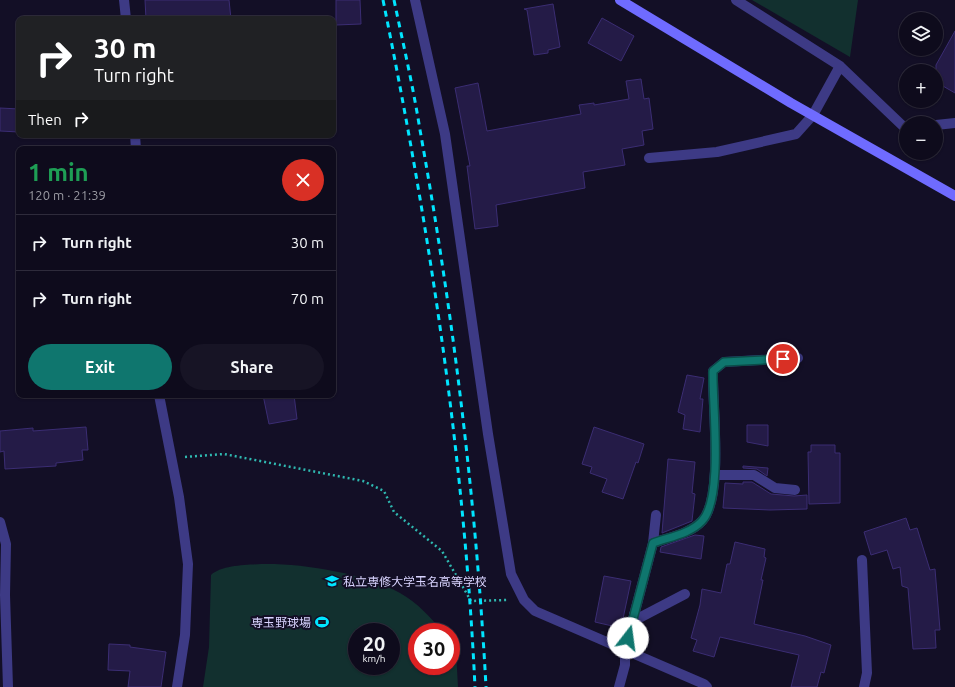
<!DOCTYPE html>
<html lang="en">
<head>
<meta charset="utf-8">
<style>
  :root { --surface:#0e0b1c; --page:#171425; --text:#f1f3f6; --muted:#9b9ba3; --line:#2e2b3b; --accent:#0f766e }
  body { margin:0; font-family:Ubuntu,"Noto Sans JP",sans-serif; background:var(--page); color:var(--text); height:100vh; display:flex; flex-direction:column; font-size:15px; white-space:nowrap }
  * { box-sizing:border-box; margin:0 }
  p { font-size:13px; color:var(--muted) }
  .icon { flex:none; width:22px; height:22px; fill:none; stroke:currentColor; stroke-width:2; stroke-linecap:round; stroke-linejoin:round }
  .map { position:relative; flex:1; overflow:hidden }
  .side { position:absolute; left:16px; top:146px; width:320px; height:252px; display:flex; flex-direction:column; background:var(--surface); border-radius:8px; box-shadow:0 1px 3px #0004,0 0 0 1px var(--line) }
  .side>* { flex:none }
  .hud { position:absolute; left:16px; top:16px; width:320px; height:122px; border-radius:8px; box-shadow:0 1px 3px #0004,0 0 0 1px var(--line); background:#202124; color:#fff; overflow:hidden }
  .buttons { position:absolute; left:899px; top:12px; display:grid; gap:8px }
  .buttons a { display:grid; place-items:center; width:44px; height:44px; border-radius:50%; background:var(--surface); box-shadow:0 1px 3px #0004,0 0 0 1px var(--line); font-size:20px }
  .speed { position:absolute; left:348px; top:623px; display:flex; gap:8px; font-size:20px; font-weight:700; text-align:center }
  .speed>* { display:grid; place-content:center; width:52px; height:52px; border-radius:50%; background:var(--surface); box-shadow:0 1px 3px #0004,0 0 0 1px var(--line); line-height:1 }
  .speed small { font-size:10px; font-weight:400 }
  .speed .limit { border:6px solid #d22; background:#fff; color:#111 }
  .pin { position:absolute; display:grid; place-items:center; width:34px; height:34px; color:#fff; margin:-17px; border:2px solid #fff; border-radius:50%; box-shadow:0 1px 4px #0007 }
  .me { position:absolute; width:44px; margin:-22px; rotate:15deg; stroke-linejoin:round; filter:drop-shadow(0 0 3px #0008) }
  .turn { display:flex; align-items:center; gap:14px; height:84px; padding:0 12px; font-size:18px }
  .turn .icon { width:52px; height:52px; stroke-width:2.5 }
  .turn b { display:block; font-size:28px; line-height:34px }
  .then { display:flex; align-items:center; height:38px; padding:0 12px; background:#0003; gap:8px; font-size:15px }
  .round { display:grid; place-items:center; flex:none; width:42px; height:42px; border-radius:21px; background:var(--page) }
  .head { display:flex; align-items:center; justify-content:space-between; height:68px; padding:0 12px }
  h1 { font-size:24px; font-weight:700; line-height:30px; color:#1e9e55 }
  .button { display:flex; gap:8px; margin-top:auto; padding:8px 12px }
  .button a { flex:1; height:46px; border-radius:24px; background:var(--accent); color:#fff; font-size:16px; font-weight:700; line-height:46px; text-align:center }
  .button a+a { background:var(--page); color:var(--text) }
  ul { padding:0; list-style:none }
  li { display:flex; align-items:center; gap:12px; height:56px; padding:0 12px; border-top:1px solid var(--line) }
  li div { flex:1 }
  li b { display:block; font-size:15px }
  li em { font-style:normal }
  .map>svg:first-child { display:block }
</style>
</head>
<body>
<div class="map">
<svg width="955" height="687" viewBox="0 0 955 687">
  <rect width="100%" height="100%" fill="#130f26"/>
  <path fill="#12302f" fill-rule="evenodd" d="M 752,0 L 858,0 L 850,57 Z
    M 261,564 C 302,563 364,573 400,593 C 418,603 430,617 443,632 L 417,632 L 417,666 L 451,666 L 451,644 L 456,651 L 458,687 L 203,687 L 209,647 L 211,575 C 222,565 246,565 261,564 ZM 357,632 L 391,632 L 391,666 L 357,666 Z"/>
  <path fill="#241b47" stroke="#3b2d73" d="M 145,0 L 229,0 L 231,19 L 146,19 Z
    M 336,0 L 360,0 L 361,24 L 336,25 Z
    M 553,4 L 560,47 L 548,50 L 548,53 L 534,55 L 527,10 L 524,9 Z
    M 602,18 L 634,36 L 621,61 L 588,43 Z
    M 955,31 L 955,93 L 936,82 L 936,65 Z
    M 641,79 L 644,99 L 649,98 L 653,129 L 642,131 L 644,145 L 622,149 L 625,165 L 583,172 L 585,188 L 496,205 L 498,226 L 475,229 L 467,166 L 470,166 L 455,88 L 478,83 L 487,131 L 581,114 L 579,105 L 594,103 L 594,105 L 629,99 L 626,81 Z
    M 0,108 L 19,109 L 19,132 L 0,131 Z
    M 687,375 L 704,378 L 700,399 L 703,399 L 700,432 L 683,429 L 685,415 L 678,412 Z
    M 263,395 L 294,395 L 297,419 L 269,424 Z
    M 747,425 L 768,425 L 768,446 L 747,442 Z
    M 86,427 L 88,450 L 82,450 L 83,460 L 56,463 L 56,466 L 5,469 L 4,451 L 0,452 L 0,431 L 33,428 L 33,431 Z
    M 594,427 L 644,444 L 638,463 L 636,462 L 623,499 L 602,492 L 607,479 L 590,473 L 592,467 L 582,464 Z
    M 811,445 L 835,445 L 835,453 L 840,453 L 840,503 L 809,504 L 808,452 L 811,452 Z
    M 668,459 L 695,462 L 692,493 L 695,494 L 692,521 L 662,533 Z
    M 743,466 L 768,468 L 767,476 L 757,469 L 743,468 Z
    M 743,482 L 752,482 L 771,494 L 794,496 L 807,495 L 807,509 L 770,510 L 723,508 L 725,483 L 743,484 Z
    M 906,518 L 910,530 L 917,528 L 930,570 L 935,569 L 940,630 L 935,630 L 936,648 L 913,649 L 908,588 L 902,586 L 900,567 L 893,569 L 887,550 L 871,555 L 864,532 Z
    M 695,535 L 704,536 L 701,559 L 660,552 L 661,547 Z
    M 735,542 L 765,549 L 764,557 L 766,558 L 761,580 L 763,580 L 754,624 L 805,636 L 831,645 L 824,673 L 821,672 L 817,687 L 791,687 L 799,655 L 720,637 L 714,657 L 693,651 L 697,640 L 691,638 L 700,605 L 702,589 L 721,593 L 727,564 L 730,564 Z
    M 604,576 L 631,581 L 621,628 L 595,622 Z
    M 109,644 L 130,645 L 130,647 L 166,652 L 161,687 L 128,687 L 130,671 L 108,670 Z"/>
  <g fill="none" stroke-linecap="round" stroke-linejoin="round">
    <path stroke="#2fb8b0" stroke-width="2.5" stroke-dasharray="2 3" stroke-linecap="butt" d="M 185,457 L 224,454 L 363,481 L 384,491 L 394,512 L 442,551 L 471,601 L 507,600"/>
    <path stroke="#3d3a85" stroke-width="10" d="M 124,0 L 126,19
      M 415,0 L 445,134 L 488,434 L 511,574 L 524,600 L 535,611 L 704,684 L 707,687
      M 736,0 L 840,66 L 906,129
      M 936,125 L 955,123
      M 135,135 L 136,149
      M 649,158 L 717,152 L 796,134 L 813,115 L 840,66
      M 159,395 L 179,497 L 188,564 L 185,635 L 177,687
      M 715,475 L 754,475 L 775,488 L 795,490
      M 0,522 L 6,544 L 5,595 L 8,687
      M 653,543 C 669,537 690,534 702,521 C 724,498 712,404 713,371 L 724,362 L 798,358
      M 862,560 L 867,673 L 864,687
      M 634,614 L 641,617 L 685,594
      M 619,687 L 625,665 L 625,650 L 628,638 L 653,543 L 656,515"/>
    <path stroke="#6f6bff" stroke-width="10" d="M 620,0 L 791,103 L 955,196"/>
    <path stroke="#00e5ff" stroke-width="3" stroke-dasharray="6 5" stroke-linecap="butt" d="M 383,0 C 429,227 464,456 475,687
      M 394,0 C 403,43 413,86 420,130 C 453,314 476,500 486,687"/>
  </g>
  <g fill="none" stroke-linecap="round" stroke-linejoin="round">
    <g stroke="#0a4d48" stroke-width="10">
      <path id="route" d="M 628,638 L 653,543 C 669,537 690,534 702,521 C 724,498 712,403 713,371 L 724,362 L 783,359"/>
    </g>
    <use href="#route" stroke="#0f766e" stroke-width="7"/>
  </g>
  <defs>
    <g id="school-bare" transform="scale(1.08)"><path d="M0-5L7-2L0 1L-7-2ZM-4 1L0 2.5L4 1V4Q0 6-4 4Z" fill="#00e5ff" stroke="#130f26" stroke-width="2.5" paint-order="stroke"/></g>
    <g id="stadium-bare" transform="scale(1.08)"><path d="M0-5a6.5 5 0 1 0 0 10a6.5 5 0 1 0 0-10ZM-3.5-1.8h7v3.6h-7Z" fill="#00e5ff" stroke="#130f26" stroke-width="2.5" paint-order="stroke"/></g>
  </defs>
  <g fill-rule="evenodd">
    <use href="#school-bare" x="332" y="581"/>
    <use href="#stadium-bare" x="322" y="622"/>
  </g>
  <g text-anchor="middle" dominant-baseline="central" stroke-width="4" stroke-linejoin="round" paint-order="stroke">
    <g font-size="12" fill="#d9d4ff" stroke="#130f26" text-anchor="start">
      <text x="343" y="581">私立専修大学玉名高等学校</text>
      <text x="311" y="622" text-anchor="end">専玉野球場</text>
    </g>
  </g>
</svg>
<div class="buttons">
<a><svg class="icon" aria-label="layers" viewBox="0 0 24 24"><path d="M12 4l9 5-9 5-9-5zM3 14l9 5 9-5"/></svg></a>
<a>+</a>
<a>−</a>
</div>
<div class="speed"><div>20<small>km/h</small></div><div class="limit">30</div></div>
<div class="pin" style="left:783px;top:359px;background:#d93025"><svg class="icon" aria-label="arrive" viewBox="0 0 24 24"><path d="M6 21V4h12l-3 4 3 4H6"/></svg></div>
<svg class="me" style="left:628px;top:638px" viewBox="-20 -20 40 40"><circle r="19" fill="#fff"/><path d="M0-13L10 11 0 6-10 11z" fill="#0f766e"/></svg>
<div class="hud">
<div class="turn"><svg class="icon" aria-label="right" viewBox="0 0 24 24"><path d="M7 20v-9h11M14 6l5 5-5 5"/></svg><div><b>30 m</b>Turn right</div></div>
<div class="then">Then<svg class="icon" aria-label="right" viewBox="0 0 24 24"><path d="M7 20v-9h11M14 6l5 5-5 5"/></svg></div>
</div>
<section class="side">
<div class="head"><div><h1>1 min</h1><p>120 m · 21:39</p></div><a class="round" style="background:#d93025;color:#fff"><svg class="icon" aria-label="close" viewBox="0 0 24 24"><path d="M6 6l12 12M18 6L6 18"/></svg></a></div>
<ul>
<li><svg class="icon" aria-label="right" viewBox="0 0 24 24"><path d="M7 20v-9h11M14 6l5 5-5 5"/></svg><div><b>Turn right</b></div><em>30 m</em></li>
<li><svg class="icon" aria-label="right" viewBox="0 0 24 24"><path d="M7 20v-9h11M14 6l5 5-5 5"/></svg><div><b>Turn right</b></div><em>70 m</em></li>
</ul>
<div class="button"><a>Exit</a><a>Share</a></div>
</section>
</div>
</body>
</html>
